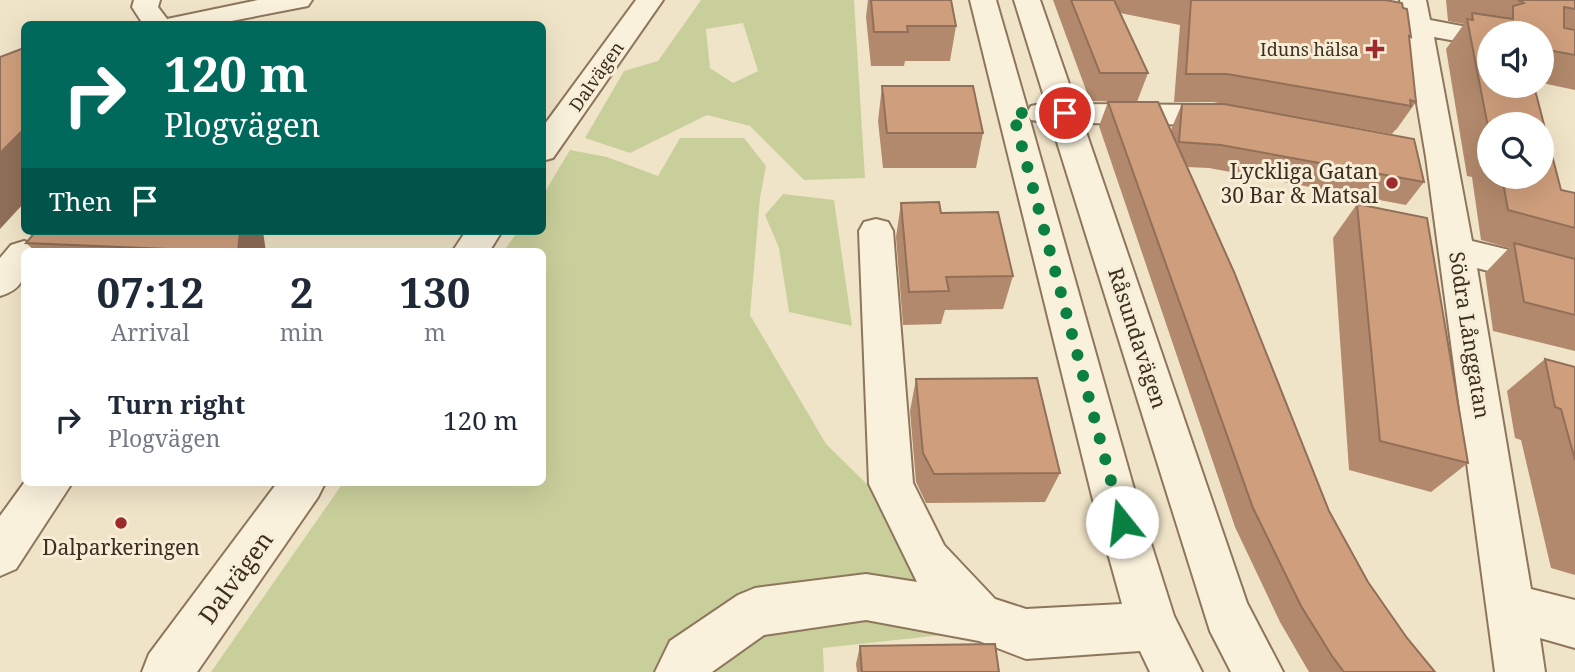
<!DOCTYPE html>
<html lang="en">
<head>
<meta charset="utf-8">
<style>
  :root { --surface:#fff; --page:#f6f6f7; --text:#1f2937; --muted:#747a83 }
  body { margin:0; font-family:"Noto Serif",serif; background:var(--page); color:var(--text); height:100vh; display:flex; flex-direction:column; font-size:26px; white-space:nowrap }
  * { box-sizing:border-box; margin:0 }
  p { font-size:23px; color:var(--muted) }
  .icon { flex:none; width:38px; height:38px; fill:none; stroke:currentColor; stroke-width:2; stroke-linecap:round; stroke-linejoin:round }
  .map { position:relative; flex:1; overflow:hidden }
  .drawer { position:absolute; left:21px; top:248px; width:525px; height:238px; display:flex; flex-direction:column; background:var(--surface); border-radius:10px; box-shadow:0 7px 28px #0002 }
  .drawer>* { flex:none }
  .top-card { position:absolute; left:21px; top:21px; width:525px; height:214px; border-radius:10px; box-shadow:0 7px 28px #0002; background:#00695c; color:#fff; overflow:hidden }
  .fabs { position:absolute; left:1477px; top:21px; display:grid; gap:14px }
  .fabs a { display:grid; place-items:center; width:77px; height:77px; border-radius:50%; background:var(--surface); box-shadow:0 7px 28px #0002; font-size:35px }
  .pin { position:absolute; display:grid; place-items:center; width:60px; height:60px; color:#fff; margin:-30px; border:4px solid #fff; border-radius:50%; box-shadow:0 2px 7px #0007 }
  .me { position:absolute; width:77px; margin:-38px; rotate:344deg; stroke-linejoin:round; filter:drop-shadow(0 0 5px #0008) }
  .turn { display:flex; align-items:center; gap:24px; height:147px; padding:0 28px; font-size:32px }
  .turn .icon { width:91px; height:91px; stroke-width:2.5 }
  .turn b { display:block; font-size:49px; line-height:60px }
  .then { display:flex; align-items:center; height:66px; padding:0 28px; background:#0003; gap:14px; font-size:26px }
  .eta { display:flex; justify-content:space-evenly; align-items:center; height:119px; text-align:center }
  .eta b { font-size:42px; font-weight:700; line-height:49px }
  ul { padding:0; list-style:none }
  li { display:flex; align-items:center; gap:21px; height:105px; padding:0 28px }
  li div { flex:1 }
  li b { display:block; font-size:26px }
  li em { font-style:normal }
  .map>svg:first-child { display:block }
</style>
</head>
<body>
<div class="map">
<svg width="1575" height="672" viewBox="0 0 1575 672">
  <rect width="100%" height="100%" fill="#f0e4c8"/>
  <path fill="#c9cf9b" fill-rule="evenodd" d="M 701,0 L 854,0 L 865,178 L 804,180 L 750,126 L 707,115 L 630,153 L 585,138 L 624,71 L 658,61 ZM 743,23 L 758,71 L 733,83 L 710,68 L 706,29 Z
    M 680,138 L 744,138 L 766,166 L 760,198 L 750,315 L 826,444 L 878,495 L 951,634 L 823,648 L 824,672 L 211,672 L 343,483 L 542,483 L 542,252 L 503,252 L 518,231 L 542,231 L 543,195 L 570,150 L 607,157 L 658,176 Z
    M 783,194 L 834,200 L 852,326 L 789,312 L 779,248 L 765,215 Z"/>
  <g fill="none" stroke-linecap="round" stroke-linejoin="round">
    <g stroke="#8d765c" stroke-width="4">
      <path id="minor" d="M 134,0 L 160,0 L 158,7 L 167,19 L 258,0 L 312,0 L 308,6 L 216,24 L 143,24 L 132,7 Z
        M 636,0 L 663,0 L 553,158 L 542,161 L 542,128 Z
        M 970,0 L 996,0 L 1028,111 L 1031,106 L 1046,103 L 1014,0 L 1040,0 L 1076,104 L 1213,105 L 1241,111 L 1245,118 L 1241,125 L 1230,128 L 1213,125 L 1083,123 L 1247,603 L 1283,672 L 1231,672 L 1210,631 L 1051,123 L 1031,120 L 1029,117 L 1136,496 L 1174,616 L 1202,672 L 1150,672 L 1140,651 L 1026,659 L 979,641 L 866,620 L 764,635 L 712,672 L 655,672 L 670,641 L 738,595 L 755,588 L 866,574 L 917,582 L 869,484 L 859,231 L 864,222 L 876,219 L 888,222 L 893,231 L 913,483 L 944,545 L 995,599 L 1026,609 L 1122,604 L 1092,496 Z
        M 1400,0 L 1426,0 L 1430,20 L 1499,33 L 1489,33 L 1489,47 L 1434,37 L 1472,241 L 1575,266 L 1575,294 L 1477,268 L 1531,589 L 1575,600 L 1575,648 L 1540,638 L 1545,672 L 1495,672 L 1426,157 L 1405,32 L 1385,28 L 1381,22 L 1385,16 L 1402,15 Z
        M 466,231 L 502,231 L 489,252 L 452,252 Z
        M 24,241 L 37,245 L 41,252 L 24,252 C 24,276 26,288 0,296 L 0,258 L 11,245 Z
        M 24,483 L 72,483 L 16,569 L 0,576 L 0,516 Z
        M 277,483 L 325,483 L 318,497 L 197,672 L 142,672 L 149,654 Z"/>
    </g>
    <use href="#minor" fill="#faf1dc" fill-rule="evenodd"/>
  </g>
  <path fill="#b2896c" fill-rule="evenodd" d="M 868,0 L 951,0 L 956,26 L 950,61 L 905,61 L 904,66 L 871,66 L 866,17 Z
    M 1053,0 L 1386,0 L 1411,37 L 1409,39 L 1416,102 L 1396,130 L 1395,130 L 1392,134 L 1213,102 L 1174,102 L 1180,25 L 1120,13 L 1148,73 L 1137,102 L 1090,101 Z
    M 1446,0 L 1575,0 L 1575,90 L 1542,83 L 1542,33 L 1489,33 L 1561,190 L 1575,193 L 1575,351 L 1493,331 L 1485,273 L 1509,248 L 1481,240 L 1472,177 L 1467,176 L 1446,49 L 1464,24 L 1448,21 ZM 1489,124 L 1542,177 L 1489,177 Z
    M 882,86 L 983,133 L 976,168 L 883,168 L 878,121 Z
    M 1108,102 L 1171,131 L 1172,127 L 1182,104 L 1424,182 L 1406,205 L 1209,168 L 1187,167 L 1329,511 L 1368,582 L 1407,638 L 1435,672 L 1309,672 L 1280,622 L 1235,527 L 1099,126 Z
    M 901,203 L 941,213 L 1013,276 L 1003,309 L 945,310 L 941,324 L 903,325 L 896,237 Z
    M 1357,204 L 1468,463 L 1431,492 L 1349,470 L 1333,238 Z
    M 26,243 L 266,248 L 266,252 L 36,252 Z
    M 1545,359 L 1575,367 L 1575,575 L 1551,568 L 1521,440 L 1515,438 L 1507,391 Z
    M 916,379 L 1060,473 L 1045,502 L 926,503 L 916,482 L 910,411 Z
    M 860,646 L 999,672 L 857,672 L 856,664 Z"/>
  <path fill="#916f58" d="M 24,129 L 24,203 L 0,229 L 0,153 Z
    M 240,231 L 263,231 L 266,252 L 238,252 Z"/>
  <path fill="#cf9f7d" stroke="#916f58" stroke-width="2" d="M 871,0 L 951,0 L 956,26 L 907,26 L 908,32 L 874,32 Z
    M 1071,0 L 1114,0 L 1148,73 L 1100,73 Z
    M 1191,0 L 1385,0 L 1402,3 L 1403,8 L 1407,9 L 1411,37 L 1409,36 L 1416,102 L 1410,100 L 1411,106 L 1227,74 L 1186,74 Z
    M 1518,0 L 1575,0 L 1575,9 L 1564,7 L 1564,28 L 1575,30 L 1575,55 L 1542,49 L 1542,33 L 1489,33 L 1489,86 L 1534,86 L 1561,190 L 1575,193 L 1575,228 L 1508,210 L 1502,177 L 1542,177 L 1542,124 L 1489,124 L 1489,132 L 1467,19 L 1473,20 L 1472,13 L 1513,19 L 1513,6 L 1524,3 L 1521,1 Z
    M 24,48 L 24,129 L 0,153 L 0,57 Z
    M 882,86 L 973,86 L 983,133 L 887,133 Z
    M 1108,102 L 1158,102 L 1234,272 L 1329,511 L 1368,582 L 1407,638 L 1435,672 L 1344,672 L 1332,656 L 1301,606 L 1253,508 Z
    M 1182,104 L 1224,104 L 1414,139 L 1424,182 L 1221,145 L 1179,142 Z
    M 939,202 L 941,213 L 998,212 L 1013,276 L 946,277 L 949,291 L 909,292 L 901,203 Z
    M 1357,204 L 1427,218 L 1468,463 L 1380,441 Z
    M 36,231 L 240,231 L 238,252 L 26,243 Z
    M 1514,243 L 1575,259 L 1575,315 L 1524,302 Z
    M 1545,359 L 1575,367 L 1575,460 L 1561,409 L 1555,407 Z
    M 1037,378 L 1060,473 L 934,474 L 923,453 L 916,379 Z
    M 995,644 L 999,672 L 862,672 L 860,646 Z"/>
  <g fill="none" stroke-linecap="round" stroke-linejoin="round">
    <path stroke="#0b8043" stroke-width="12" stroke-dasharray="0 21.6" d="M 1065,113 L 1013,113 L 1122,522"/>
  </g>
  <g fill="#9e2a2b" stroke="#f7eed8" stroke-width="2.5">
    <path d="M1371.5 38.5h7v7h7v7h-7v7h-7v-7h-7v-7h7z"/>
    <circle cx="1392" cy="183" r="7"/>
    <circle cx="121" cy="523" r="7"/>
  </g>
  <g text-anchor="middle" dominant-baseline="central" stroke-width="6" stroke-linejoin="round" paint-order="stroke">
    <g font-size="18" fill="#3d2e20" stroke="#f7eed8" text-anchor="end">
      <text x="1359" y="49">Iduns hälsa</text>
    </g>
    <g font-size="18" fill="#3d2e20" stroke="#f7eed8">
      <text transform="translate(596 76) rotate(-55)">Dalvägen</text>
    </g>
    <g font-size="21" fill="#3d2e20" stroke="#f7eed8" text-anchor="end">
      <text x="1378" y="171">Lyckliga Gatan<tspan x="1378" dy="24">30 Bar &amp; Matsal</tspan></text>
      <text x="121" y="547" text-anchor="middle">Dalparkeringen</text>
    </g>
    <g font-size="21" fill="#3d2e20" stroke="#f7eed8">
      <text transform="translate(1470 335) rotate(81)">Södra Långgatan</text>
      <text transform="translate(1138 338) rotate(72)">Råsundavägen</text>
    </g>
    <g font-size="24" fill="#3d2e20" stroke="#f7eed8">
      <text transform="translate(235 577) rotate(-54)">Dalvägen</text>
    </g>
  </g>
</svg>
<div class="fabs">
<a><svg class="icon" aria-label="sound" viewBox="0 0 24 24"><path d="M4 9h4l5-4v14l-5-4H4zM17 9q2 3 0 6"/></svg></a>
<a><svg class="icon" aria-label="search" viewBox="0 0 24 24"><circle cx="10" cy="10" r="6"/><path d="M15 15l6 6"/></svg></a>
</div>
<div class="pin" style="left:1065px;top:113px;background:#d93025"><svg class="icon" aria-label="arrive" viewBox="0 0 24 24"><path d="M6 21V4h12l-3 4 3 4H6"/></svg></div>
<svg class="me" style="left:1122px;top:522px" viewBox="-20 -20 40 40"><circle r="19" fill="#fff"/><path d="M0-13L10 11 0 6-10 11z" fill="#0b8043"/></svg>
<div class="top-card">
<div class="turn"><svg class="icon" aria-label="right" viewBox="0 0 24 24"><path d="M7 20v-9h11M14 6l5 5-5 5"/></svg><div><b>120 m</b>Plogvägen</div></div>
<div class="then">Then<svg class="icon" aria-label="arrive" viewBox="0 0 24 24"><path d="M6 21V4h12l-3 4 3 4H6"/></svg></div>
</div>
<section class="drawer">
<div class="eta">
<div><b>07:12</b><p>Arrival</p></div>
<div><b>2</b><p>min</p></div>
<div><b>130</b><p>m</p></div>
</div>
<ul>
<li><svg class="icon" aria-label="right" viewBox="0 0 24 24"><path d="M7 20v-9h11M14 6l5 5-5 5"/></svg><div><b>Turn right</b><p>Plogvägen</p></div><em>120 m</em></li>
</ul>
</section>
</div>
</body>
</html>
